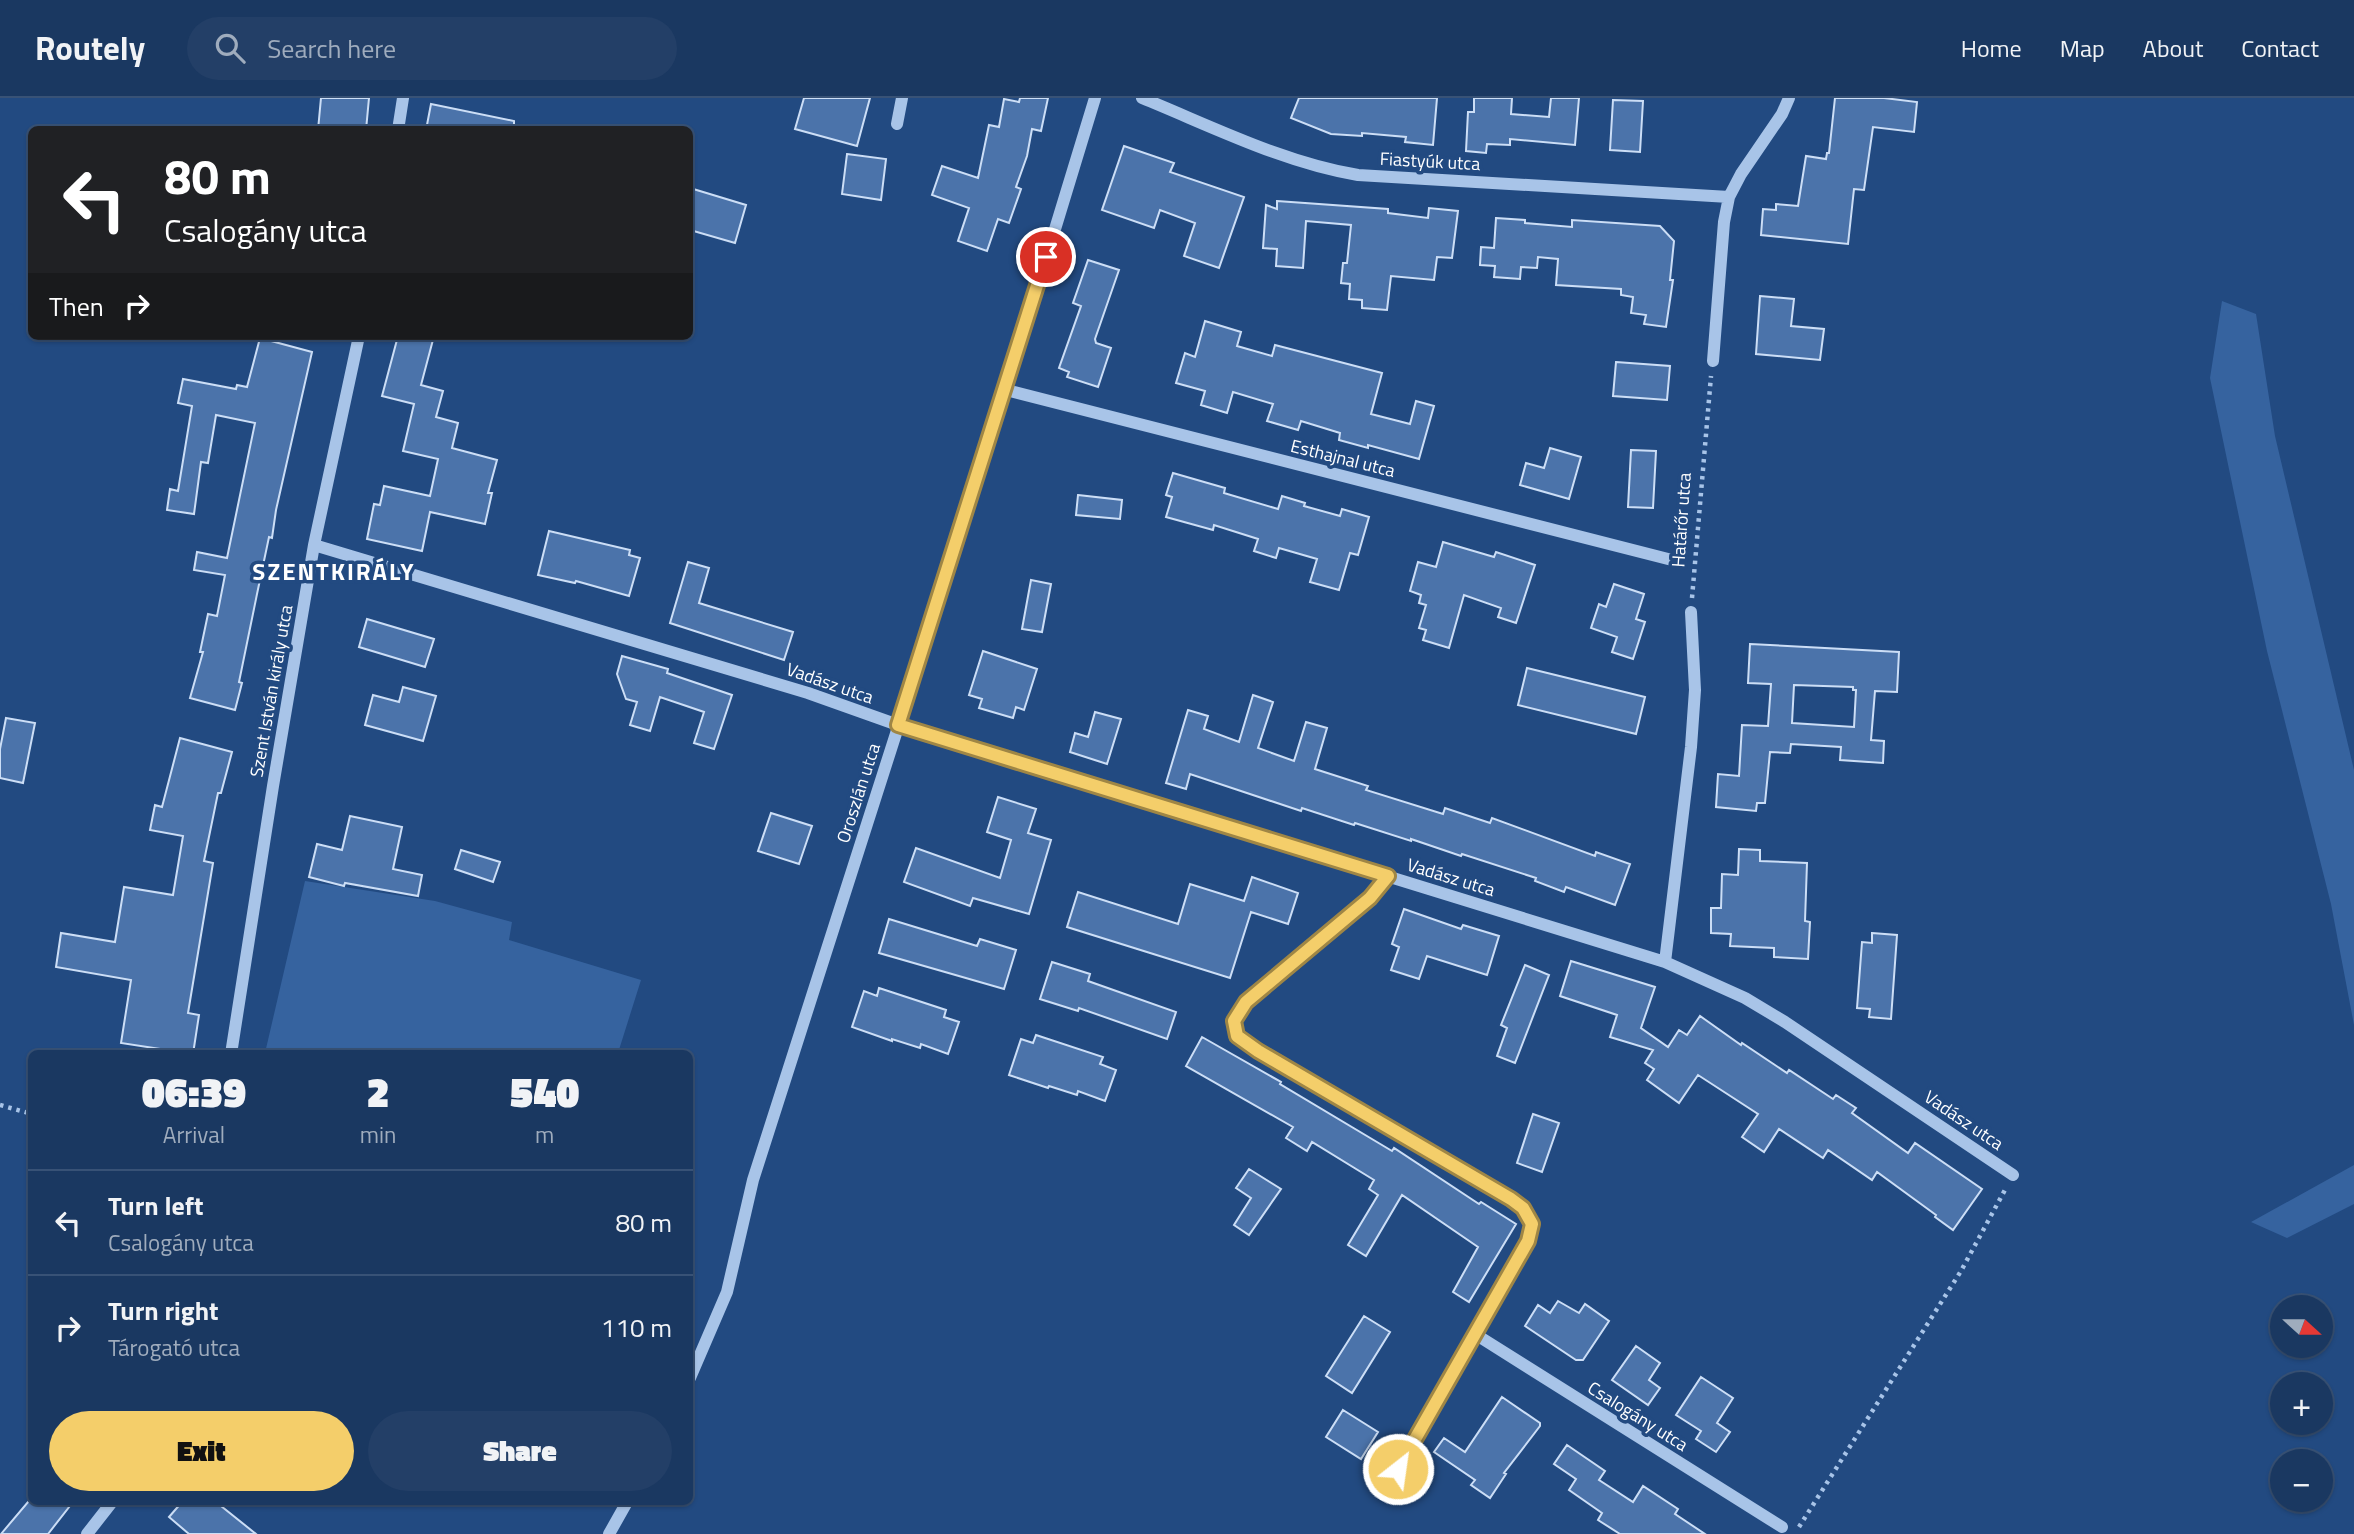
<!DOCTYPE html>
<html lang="en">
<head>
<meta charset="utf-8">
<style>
  :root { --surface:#1a3861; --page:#233f67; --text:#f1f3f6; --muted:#9facbd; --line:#385276; --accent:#f4ce6a }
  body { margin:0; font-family:"Titillium Web",sans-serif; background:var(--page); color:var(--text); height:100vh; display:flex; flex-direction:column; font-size:26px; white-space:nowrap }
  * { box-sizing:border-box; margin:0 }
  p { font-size:23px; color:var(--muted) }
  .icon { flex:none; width:38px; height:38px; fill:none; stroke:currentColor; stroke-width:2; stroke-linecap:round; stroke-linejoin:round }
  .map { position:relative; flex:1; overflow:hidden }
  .drawer { position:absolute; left:28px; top:952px; width:665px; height:455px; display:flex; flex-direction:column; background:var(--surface); border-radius:10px; box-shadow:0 2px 5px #0004,0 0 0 2px var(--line) }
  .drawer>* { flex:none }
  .guide { position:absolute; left:28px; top:28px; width:665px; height:214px; border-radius:10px; box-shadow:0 2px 5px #0004,0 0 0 2px var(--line); background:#202124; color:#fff; overflow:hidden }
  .needle { width:46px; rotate:111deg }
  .tools { position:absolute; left:2270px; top:1197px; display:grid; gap:14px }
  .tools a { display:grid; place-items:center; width:63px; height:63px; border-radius:50%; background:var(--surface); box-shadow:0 2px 5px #0004,0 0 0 2px var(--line); font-size:35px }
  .pin { position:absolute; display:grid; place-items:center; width:60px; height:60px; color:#fff; margin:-30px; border:4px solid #fff; border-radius:50%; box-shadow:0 2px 7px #0007 }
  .me { position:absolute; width:77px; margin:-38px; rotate:30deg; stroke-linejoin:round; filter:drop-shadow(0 0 5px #0008) }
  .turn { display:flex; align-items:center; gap:24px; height:147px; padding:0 21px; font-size:32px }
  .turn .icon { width:91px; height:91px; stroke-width:2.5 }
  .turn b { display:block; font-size:49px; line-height:60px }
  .then { display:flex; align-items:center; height:66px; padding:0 21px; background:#0003; gap:14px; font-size:26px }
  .eta { display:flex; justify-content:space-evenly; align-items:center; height:119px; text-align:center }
  .eta b { font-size:42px; font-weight:800; line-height:49px }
  .button { display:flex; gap:14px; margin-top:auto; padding:14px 21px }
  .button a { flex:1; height:80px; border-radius:42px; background:var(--accent); color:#111; font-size:28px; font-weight:800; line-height:80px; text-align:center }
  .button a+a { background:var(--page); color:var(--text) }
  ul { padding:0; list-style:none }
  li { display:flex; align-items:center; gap:21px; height:105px; padding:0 21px; border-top:2px solid var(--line) }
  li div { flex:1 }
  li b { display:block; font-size:26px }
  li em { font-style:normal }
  header { display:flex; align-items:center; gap:42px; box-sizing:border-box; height:98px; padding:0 35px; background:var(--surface); border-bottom:2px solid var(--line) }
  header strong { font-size:33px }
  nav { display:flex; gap:38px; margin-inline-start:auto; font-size:24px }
  .search { width:490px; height:63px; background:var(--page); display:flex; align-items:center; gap:18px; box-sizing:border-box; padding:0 24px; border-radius:38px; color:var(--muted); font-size:26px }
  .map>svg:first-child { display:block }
</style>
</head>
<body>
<header>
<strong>Routely</strong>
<div class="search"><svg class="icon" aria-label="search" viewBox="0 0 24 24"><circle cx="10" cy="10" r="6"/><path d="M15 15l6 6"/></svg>Search here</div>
<nav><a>Home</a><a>Map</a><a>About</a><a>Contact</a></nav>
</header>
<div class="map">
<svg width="2354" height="1436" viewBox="0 0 2354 1436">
  <rect width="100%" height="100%" fill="#224a81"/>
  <path fill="#36639f" d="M 2222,203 L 2256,216 L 2275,338 L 2354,672 L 2354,927 L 2331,806 L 2267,553 L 2210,280 Z
    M 305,783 L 435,803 L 512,824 L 509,842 L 641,882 L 618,955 L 265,955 Z
    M 2354,1067 L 2354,1106 L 2287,1140 L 2251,1124 Z"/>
  <path fill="#4b73aa" stroke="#ccdef6" stroke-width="2" fill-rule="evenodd" d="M 321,0 L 369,0 L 366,32 L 318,32 Z
    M 804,0 L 870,0 L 857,48 L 795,31 Z
    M 1020,0 L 1048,0 L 1041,33 L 1032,31 L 1027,58 L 1016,89 L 1021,91 L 1009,125 L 998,121 L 987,153 L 958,143 L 969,110 L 932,97 L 942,68 L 978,80 L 989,27 L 999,29 L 1004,1 L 1019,4 Z
    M 1299,0 L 1437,0 L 1433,47 L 1405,44 L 1406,39 L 1362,35 L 1362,38 L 1331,36 L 1291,20 Z
    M 1474,0 L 1512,0 L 1511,16 L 1549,19 L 1551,0 L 1579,0 L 1575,47 L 1510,41 L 1510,47 L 1487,46 L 1486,55 L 1466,53 L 1468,14 L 1474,14 Z
    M 1835,0 L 1884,0 L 1917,4 L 1914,34 L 1873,29 L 1864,92 L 1854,91 L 1848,146 L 1761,137 L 1763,111 L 1776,112 L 1776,106 L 1798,108 L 1806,58 L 1826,61 L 1827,55 L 1829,55 Z
    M 1613,2 L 1643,3 L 1640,54 L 1610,52 Z
    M 431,6 L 514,23 L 514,32 L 426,32 Z
    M 1124,48 L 1174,65 L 1170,74 L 1244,99 L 1219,170 L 1184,158 L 1195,125 L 1160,112 L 1154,130 L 1102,112 Z
    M 847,56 L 886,61 L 881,102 L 842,96 Z
    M 690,90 L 746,107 L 735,145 L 690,132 Z
    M 1277,103 L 1388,111 L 1388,115 L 1428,120 L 1429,110 L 1458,113 L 1452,160 L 1437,159 L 1434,182 L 1391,178 L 1387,212 L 1362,210 L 1362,202 L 1349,201 L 1350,186 L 1341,185 L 1343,165 L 1347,165 L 1351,127 L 1306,123 L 1303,170 L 1276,168 L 1277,151 L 1263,150 L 1266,107 L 1277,111 Z
    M 1496,120 L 1525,122 L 1525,125 L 1572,129 L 1572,122 L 1660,128 L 1674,143 L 1670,182 L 1673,182 L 1666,229 L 1644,226 L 1646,217 L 1631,215 L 1633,199 L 1621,197 L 1621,191 L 1556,187 L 1558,161 L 1538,159 L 1537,170 L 1521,169 L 1520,181 L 1494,179 L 1495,168 L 1480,167 L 1481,149 L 1494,150 Z
    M 1088,162 L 1119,172 L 1095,241 L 1096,245 L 1111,250 L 1098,289 L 1067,279 L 1069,274 L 1059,270 L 1081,208 L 1073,205 Z
    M 1760,198 L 1794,201 L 1791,228 L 1824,231 L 1820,262 L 1756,256 Z
    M 1205,223 L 1241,234 L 1237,248 L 1272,258 L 1275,247 L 1382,275 L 1371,316 L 1410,326 L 1416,303 L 1434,308 L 1419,361 L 1368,347 L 1368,350 L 1339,342 L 1340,335 L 1301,323 L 1298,332 L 1267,323 L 1273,306 L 1233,294 L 1227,315 L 1201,307 L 1205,293 L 1176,285 L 1185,255 L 1195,259 Z
    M 398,238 L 434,238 L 421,287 L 443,293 L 436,319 L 458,325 L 452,350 L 497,362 L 488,395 L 492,395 L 485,426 L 430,414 L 422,453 L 367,441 L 374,406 L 380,407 L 384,388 L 430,398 L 438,361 L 403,353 L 414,306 L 382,298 Z
    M 260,240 L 312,254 L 276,412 L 272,440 L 269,439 L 257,496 L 239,584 L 242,585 L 235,612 L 190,600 L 203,554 L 200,554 L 208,516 L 217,518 L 225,477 L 194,472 L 197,454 L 227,460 L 255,325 L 216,317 L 208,365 L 201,364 L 194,416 L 167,412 L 170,391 L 178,393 L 192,308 L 178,305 L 183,281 L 236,291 L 237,287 L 247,289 Z
    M 1616,264 L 1670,268 L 1667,302 L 1613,298 Z
    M 1550,350 L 1581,359 L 1569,401 L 1520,387 L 1526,365 L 1544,370 Z
    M 1631,352 L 1656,353 L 1653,410 L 1628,409 Z
    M 1173,375 L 1225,390 L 1224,395 L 1278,411 L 1282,398 L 1305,405 L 1304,408 L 1340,418 L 1342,411 L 1369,419 L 1358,457 L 1350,455 L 1339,492 L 1310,484 L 1317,461 L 1279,450 L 1276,460 L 1254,453 L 1258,441 L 1214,427 L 1213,432 L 1166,419 L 1172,399 L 1166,397 Z
    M 1078,397 L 1122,402 L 1120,421 L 1076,417 Z
    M 549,433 L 630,452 L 629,457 L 640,460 L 629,498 L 576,483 L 575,485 L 538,477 Z
    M 1443,444 L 1494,459 L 1496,454 L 1535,467 L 1516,525 L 1498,519 L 1501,510 L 1464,497 L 1449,550 L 1423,542 L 1426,532 L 1419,530 L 1426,507 L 1419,505 L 1421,497 L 1410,493 L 1418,464 L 1436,469 Z
    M 688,464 L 709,470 L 699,505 L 793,534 L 784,562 L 670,525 Z
    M 1031,482 L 1051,486 L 1042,534 L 1022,531 Z
    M 1614,486 L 1644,496 L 1636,521 L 1645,524 L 1633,561 L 1612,554 L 1617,539 L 1591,530 L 1599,506 L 1606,509 Z
    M 367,521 L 434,541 L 425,569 L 359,549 Z
    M 1750,546 L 1899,554 L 1897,594 L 1875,593 L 1871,642 L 1884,643 L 1883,665 L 1840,662 L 1841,649 L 1791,646 L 1790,655 L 1770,654 L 1765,705 L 1757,705 L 1756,713 L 1716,709 L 1718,676 L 1739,678 L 1742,627 L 1768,628 L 1771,586 L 1748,585 ZM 1794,587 L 1853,589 L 1853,592 L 1856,592 L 1854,629 L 1792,625 Z
    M 983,553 L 1037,571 L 1024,612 L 1016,609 L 1013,620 L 979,610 L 982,601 L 969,597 Z
    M 622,558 L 668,571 L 667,575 L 732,597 L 714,651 L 694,645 L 704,614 L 660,599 L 650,633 L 630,627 L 637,604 L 626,601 L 617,576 Z
    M 1527,570 L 1645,599 L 1636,636 L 1518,607 Z
    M 403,589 L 436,598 L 423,643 L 365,627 L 373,597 L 399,604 Z
    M 1253,597 L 1273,604 L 1258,650 L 1294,663 L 1306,624 L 1327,630 L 1315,671 L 1368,688 L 1366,692 L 1443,716 L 1445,710 L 1490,725 L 1492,720 L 1595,758 L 1596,754 L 1630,766 L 1615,807 L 1566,789 L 1564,794 L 1535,783 L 1536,780 L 1462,756 L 1461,758 L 1411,741 L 1411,743 L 1355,725 L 1354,727 L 1302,710 L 1301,713 L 1190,676 L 1186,691 L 1166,685 L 1188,612 L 1208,618 L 1204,631 L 1239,644 Z
    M 1095,614 L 1121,621 L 1107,666 L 1070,654 L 1075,635 L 1088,639 Z
    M 6,620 L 35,625 L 23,685 L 0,680 L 0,651 Z
    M 180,640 L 232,654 L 221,695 L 218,695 L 204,763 L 213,765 L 188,915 L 199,917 L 193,956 L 121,945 L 131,882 L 56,869 L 61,835 L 115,844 L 124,789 L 173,797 L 183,738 L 150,732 L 155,707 L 162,709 Z
    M 998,699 L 1036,711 L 1028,735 L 1051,742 L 1029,816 L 973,800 L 970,808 L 904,784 L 916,750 L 1000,780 L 1011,742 L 987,734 Z
    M 771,715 L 812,728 L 799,766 L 758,753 Z
    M 350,718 L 402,729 L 393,771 L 422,777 L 418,798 L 345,785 L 344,788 L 309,779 L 317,746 L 342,752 Z
    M 1739,751 L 1760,752 L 1760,763 L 1807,765 L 1805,823 L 1810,824 L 1808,861 L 1774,859 L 1774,850 L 1730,848 L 1731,836 L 1711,835 L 1711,810 L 1721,810 L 1722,776 L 1738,777 Z
    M 461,752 L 500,764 L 493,784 L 455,771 Z
    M 1252,779 L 1298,795 L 1288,826 L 1251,814 L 1230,880 L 1067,829 L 1078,794 L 1178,826 L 1190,786 L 1244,803 Z
    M 1404,811 L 1461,831 L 1463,827 L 1499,838 L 1487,877 L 1427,858 L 1419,881 L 1391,872 L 1399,849 L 1392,846 Z
    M 889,821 L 977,848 L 980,841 L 1016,852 L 1004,891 L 879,855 Z
    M 1872,835 L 1897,837 L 1891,921 L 1869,919 L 1870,911 L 1857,910 L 1862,844 L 1872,845 Z
    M 1571,863 L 1655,889 L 1641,930 L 1668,949 L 1679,932 L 1687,937 L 1700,918 L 1741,947 L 1742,945 L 1787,975 L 1789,972 L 1833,1001 L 1836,997 L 1856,1010 L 1852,1015 L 1908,1055 L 1915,1045 L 1982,1091 L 1953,1132 L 1935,1119 L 1936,1117 L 1877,1074 L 1872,1082 L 1828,1052 L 1823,1060 L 1779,1031 L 1764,1054 L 1742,1039 L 1758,1016 L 1698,977 L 1679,1005 L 1647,982 L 1654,971 L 1645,965 L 1653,952 L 1610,939 L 1617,917 L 1560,898 Z
    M 1052,864 L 1090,876 L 1088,883 L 1176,914 L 1167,941 L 1079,910 L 1078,913 L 1040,901 Z
    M 1525,867 L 1549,877 L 1515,965 L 1497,958 L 1507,930 L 1501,927 Z
    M 879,890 L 946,912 L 944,919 L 959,924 L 948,956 L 921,946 L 920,950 L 892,941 L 892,943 L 852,929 L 864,893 L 877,898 Z
    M 1036,937 L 1103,959 L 1100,966 L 1116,972 L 1105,1003 L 1078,993 L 1077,997 L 1049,988 L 1048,990 L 1009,977 L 1021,941 L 1033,945 Z
    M 1202,939 L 1281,984 L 1280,986 L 1392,1053 L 1394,1050 L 1479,1106 L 1481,1104 L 1516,1126 L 1469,1204 L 1453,1194 L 1478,1149 L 1402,1097 L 1366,1158 L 1348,1147 L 1378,1097 L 1369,1091 L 1374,1082 L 1312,1044 L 1307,1053 L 1286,1040 L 1293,1029 L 1186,968 Z
    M 1533,1016 L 1559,1025 L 1542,1074 L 1517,1065 Z
    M 1249,1071 L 1281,1091 L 1249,1137 L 1234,1127 L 1251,1100 L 1236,1090 Z
    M 1558,1203 L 1579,1215 L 1585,1206 L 1609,1223 L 1583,1262 L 1576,1262 L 1525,1228 L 1538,1207 L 1550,1215 Z
    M 1364,1218 L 1390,1234 L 1352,1295 L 1326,1278 Z
    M 1636,1248 L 1660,1265 L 1649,1282 L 1660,1290 L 1648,1307 L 1612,1282 Z
    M 1701,1279 L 1733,1300 L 1717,1325 L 1730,1334 L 1716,1354 L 1696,1341 L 1701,1333 L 1676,1317 Z
    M 1502,1299 L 1540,1325 L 1540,1328 L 1504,1375 L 1506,1376 L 1490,1400 L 1471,1387 L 1475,1382 L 1434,1354 L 1444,1340 L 1465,1354 Z
    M 1343,1312 L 1378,1334 L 1361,1361 L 1326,1339 Z
    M 1567,1347 L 1605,1373 L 1599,1382 L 1633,1404 L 1643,1388 L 1678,1411 L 1675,1416 L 1705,1436 L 1620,1436 L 1598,1422 L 1602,1415 L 1569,1392 L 1576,1381 L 1554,1366 Z
    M 28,1404 L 73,1404 L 48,1436 L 1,1436 Z
    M 182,1404 L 216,1404 L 256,1436 L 189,1436 L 169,1419 Z"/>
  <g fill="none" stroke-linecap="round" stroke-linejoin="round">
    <path stroke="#a8c4e8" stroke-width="4.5" stroke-dasharray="3.5 5" stroke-linecap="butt" d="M 1692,500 L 1711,278
      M 0,1007 L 32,1016
      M 1799,1429 L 1961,1173 L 2006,1090"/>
    <path stroke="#a8c4e8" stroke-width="12" d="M 1142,0 C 1211,28 1284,65 1358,77 L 1729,99
      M 897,26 L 902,0
      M 398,32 L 403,0
      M 1713,263 L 1724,124 L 1729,99 L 1741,76 L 1782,16 L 1789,0
      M 1006,292 L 1672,462
      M 314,447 L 808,595 L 898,627 L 1665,864 L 1745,900 L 1785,924 L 2013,1077
      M 1388,778 L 1370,800 L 1246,904 L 1234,923 L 1237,938 L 1258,953 L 1511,1101 L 1523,1110 L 1532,1126 L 1528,1143 L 1398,1371
      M 1665,864 L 1691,649 L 1695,592 L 1691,514
      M 231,956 L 273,688 L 314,447 L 359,238
      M 1475,1236 L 1782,1429
      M 690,1280 L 727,1194 L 753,1082 L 1006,292 L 1095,0
      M 87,1436 L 112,1404
      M 609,1436 L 627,1404"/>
  </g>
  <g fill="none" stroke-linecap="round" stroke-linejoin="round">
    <g stroke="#9f8645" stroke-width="18">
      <path id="route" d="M 1046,159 L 898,627 L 1388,778 L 1370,800 L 1246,904 L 1234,923 L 1237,938 L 1258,953 L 1511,1101 L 1523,1110 L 1532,1126 L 1528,1143 L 1398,1371"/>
    </g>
    <use href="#route" stroke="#f4ce6a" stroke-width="12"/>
  </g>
  <g text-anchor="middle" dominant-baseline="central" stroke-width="7" stroke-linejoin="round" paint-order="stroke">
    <g font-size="18" fill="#fff" stroke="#224a81">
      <text transform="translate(1430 63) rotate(3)">Fiastyúk utca</text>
      <text transform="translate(1343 360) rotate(14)">Esthajnal utca</text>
      <text transform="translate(1681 422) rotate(-86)">Határőr utca</text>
      <text transform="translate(830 585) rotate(19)">Vadász utca</text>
      <text transform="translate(271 593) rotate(-80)">Szent István király utca</text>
      <text transform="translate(858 695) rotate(-72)">Oroszlán utca</text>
      <text transform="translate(1451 779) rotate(17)">Vadász utca</text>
      <text transform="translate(1964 1022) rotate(34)">Vadász utca</text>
      <text transform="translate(1638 1318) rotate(32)">Csalogány utca</text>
    </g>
    <g font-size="24" font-weight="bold" letter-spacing="2" fill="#fff" stroke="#224a81">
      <text x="334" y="473">SZENTKIRÁLY</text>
    </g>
  </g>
</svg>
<div class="tools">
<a><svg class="needle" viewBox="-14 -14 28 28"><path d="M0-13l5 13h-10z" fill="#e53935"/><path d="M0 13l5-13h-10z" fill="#9facbd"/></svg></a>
<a>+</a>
<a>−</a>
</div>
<div class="pin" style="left:1046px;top:159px;background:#d93025"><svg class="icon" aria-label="arrive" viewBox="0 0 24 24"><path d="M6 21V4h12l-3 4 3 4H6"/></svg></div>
<svg class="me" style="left:1398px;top:1371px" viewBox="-20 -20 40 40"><circle r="17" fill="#f4ce6a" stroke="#fff" stroke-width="3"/><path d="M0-11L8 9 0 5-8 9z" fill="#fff"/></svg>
<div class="guide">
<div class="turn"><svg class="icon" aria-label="left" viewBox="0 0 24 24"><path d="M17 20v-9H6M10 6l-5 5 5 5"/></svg><div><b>80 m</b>Csalogány utca</div></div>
<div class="then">Then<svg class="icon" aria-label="right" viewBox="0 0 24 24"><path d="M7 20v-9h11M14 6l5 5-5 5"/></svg></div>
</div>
<section class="drawer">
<div class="eta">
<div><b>06:39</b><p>Arrival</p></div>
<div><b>2</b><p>min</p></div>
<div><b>540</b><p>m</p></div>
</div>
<ul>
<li><svg class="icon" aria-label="left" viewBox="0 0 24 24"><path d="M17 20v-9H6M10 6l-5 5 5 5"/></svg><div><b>Turn left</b><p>Csalogány utca</p></div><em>80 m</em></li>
<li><svg class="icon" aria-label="right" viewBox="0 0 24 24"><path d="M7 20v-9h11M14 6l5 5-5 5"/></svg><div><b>Turn right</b><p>Tárogató utca</p></div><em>110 m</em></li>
</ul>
<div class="button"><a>Exit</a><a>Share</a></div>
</section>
</div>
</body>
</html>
